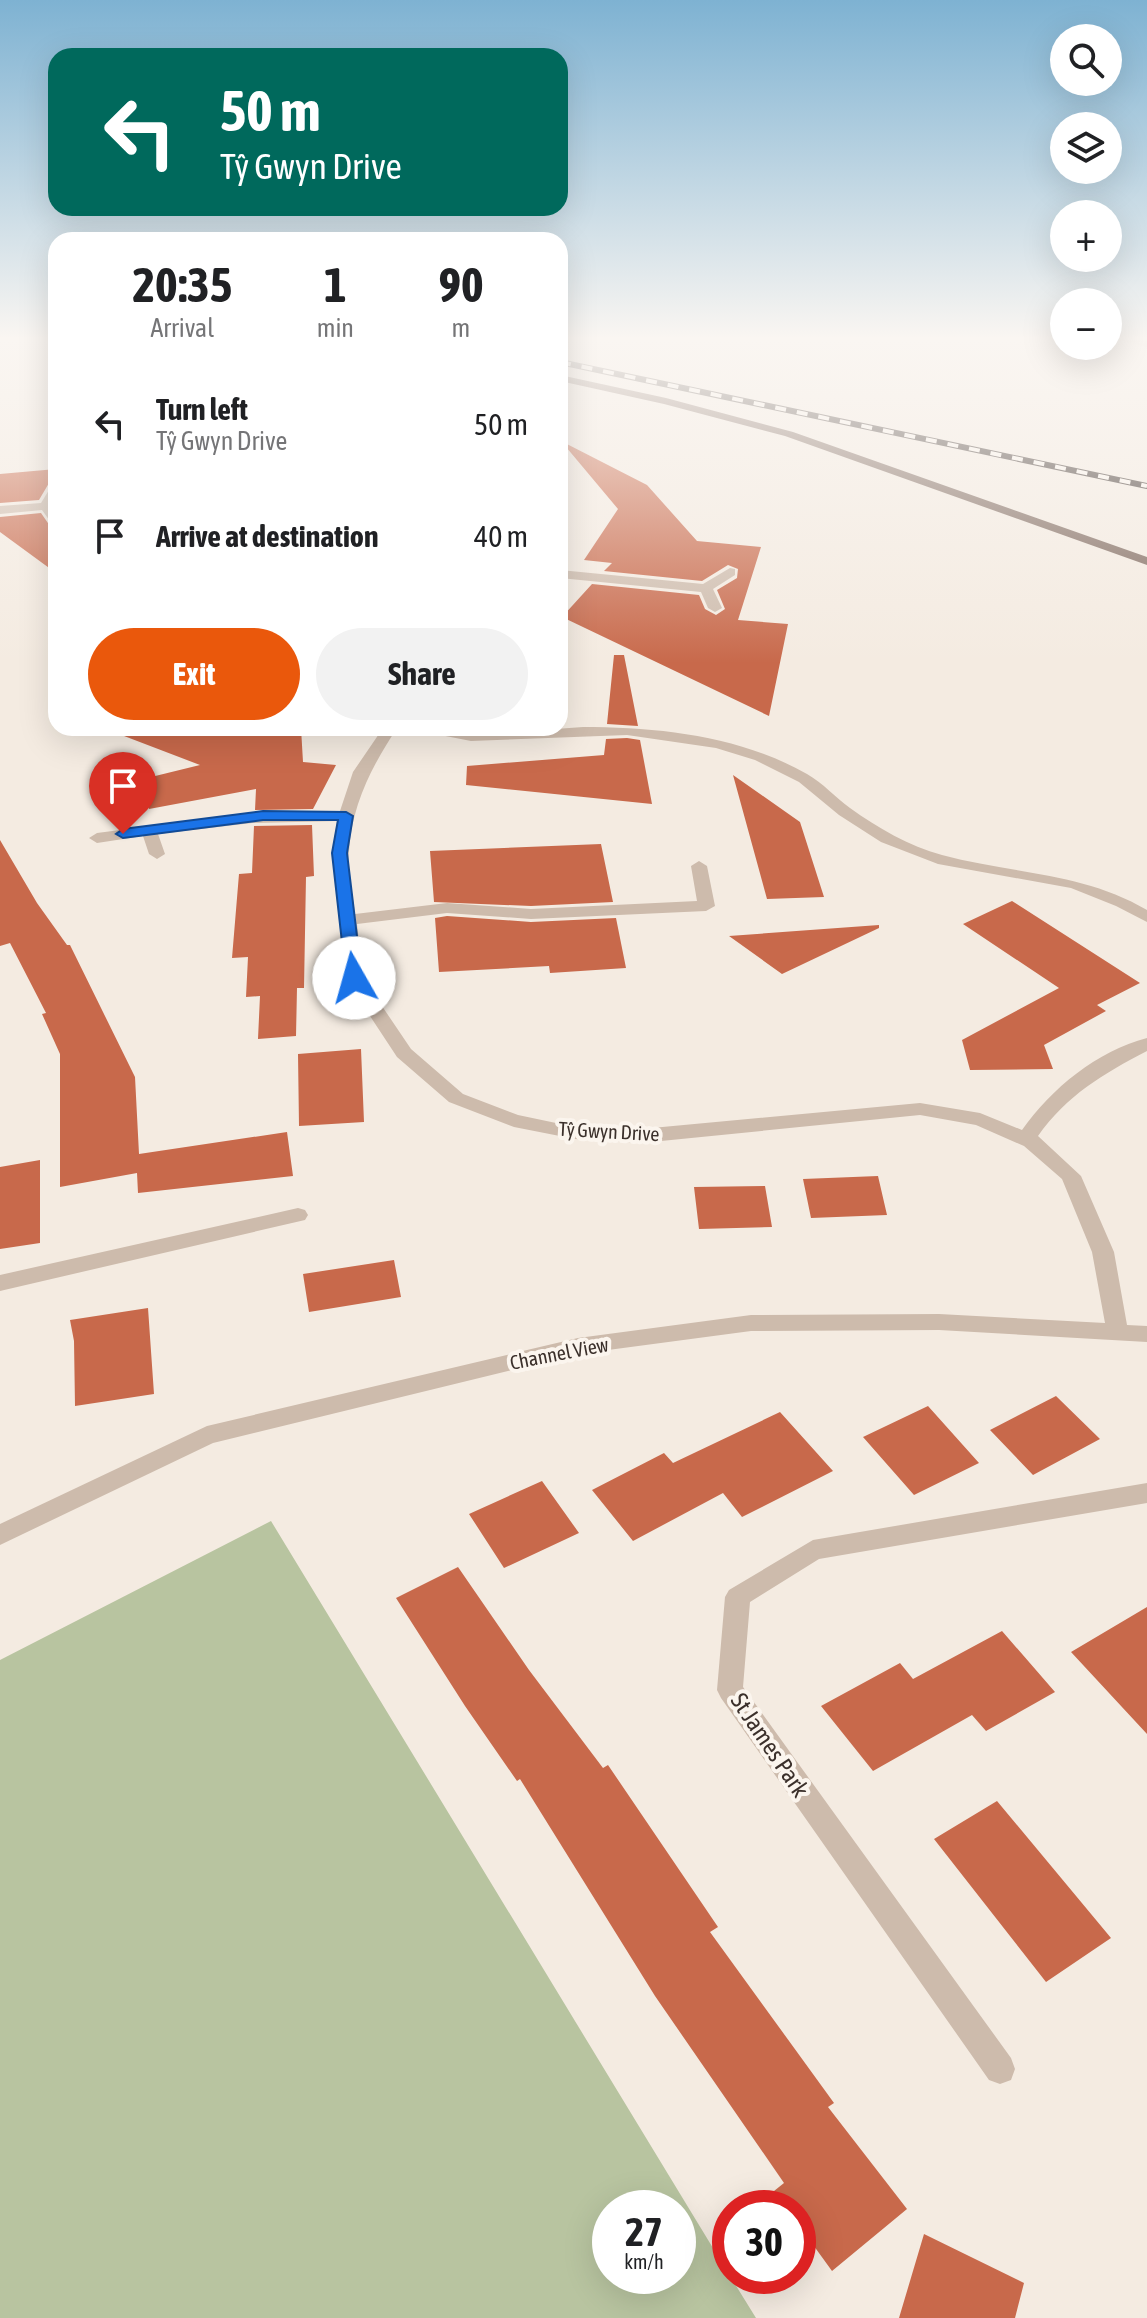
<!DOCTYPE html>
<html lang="en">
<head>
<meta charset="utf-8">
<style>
  :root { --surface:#fff; --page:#f2f2f2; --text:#202124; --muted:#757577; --accent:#ea580c }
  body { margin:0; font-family:"Asap Condensed",sans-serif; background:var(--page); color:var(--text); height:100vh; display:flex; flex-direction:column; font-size:30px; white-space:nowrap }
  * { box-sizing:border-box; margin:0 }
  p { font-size:26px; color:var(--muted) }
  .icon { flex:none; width:44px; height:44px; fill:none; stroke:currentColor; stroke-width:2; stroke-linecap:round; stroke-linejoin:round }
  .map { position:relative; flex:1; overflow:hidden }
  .sheet { position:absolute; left:48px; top:232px; width:520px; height:504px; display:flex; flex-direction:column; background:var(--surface); border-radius:24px; box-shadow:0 8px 32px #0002 }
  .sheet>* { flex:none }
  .hud { position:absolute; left:48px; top:48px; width:520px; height:168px; border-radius:24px; box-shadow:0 8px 32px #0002; background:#00695c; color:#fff; overflow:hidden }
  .fabs { position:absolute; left:1050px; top:24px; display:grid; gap:16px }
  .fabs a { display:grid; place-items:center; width:72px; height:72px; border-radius:50%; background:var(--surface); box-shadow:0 8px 32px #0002; font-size:40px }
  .speed { position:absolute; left:592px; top:2190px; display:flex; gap:16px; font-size:40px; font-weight:700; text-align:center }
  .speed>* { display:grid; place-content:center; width:104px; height:104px; border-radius:50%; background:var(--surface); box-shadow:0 8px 32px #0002; line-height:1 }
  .speed small { font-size:20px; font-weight:400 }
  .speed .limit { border:12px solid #d22; background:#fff; color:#111 }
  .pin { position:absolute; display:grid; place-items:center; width:68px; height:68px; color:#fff; margin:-82px -34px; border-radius:50% 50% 50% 0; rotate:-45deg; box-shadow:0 0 8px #0007 }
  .pin .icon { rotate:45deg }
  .me { position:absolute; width:88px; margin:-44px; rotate:353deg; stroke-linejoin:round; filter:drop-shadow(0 0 6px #0008) }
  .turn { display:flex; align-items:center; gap:28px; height:168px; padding:0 40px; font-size:36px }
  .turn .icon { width:104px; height:104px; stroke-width:2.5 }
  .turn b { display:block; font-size:56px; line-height:68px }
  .eta { display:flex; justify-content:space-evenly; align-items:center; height:136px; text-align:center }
  .eta b { font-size:48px; font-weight:700; line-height:56px }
  .button { display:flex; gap:16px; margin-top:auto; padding:16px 40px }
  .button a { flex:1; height:92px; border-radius:48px; background:var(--accent); color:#fff; font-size:32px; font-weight:700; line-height:92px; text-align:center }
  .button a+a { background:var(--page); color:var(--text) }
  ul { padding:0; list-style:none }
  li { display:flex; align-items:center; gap:24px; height:112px; padding:0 40px }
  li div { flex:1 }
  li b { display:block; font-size:30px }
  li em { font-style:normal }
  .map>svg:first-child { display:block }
</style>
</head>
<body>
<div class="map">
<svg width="1147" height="2318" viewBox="0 0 1147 2318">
  <rect width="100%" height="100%" fill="#f4ebe1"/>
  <path fill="#b8c4a0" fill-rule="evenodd" d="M 271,1521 L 730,2276 L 756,2318 L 0,2318 L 0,1660 ZM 678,2208 L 678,2276 L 610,2276 L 610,2208 Z"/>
  <path fill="#c8694b" d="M 561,441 L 647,485 L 697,541 L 761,547 L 738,620 L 788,624 L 769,716 L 562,617 L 592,584 L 699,595 L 705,609 L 716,615 L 725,609 L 717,590 L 737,578 L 738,569 L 728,565 L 702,581 L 604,571 L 612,563 L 584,560 L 618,509 Z
    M 56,469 L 56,481 L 49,483 L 39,500 L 0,503 L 0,474 Z
    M 41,513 L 50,526 L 56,528 L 56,573 L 0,532 L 0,517 Z
    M 614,655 L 624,655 L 638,726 L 607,724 Z
    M 111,728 L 301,728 L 303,762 L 336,765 L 313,809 L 255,810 L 256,789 L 149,809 L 143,779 L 200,765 L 111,731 Z
    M 627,738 L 640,740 L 652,804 L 466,785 L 467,766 L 604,755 L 606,739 Z
    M 733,775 L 800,822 L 824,897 L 767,899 Z
    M 312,825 L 314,876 L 306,877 L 304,988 L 297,988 L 296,1036 L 258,1039 L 260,996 L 246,997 L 248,957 L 232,958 L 239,874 L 252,873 L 254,826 Z
    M 0,840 L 37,903 L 67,945 L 70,945 L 135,1077 L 139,1154 L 287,1132 L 293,1176 L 138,1193 L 137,1173 L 60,1187 L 60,1054 L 42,1014 L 46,1013 L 10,943 L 0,946 Z
    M 601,844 L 613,902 L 531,906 L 434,902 L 430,851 Z
    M 1012,901 L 1140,983 L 1097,1005 L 1106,1011 L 1044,1045 L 1053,1069 L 970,1070 L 962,1040 L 1059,988 L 963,924 Z
    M 447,916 L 531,922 L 616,918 L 626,968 L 550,973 L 549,966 L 439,972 L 435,918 Z
    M 879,925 L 879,928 L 782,974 L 729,936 Z
    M 361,1049 L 364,1122 L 299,1126 L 298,1054 Z
    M 40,1160 L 40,1243 L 0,1249 L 0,1167 Z
    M 878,1176 L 887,1215 L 811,1218 L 803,1179 Z
    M 765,1186 L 772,1227 L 699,1229 L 694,1187 Z
    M 394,1260 L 401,1297 L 309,1312 L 303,1274 Z
    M 148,1308 L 154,1394 L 75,1406 L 74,1341 L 70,1320 Z
    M 1056,1396 L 1100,1439 L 1033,1475 L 990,1430 Z
    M 928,1406 L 979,1463 L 914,1495 L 863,1437 Z
    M 780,1412 L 833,1471 L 742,1517 L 723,1493 L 633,1541 L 592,1490 L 664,1453 L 673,1463 Z
    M 542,1481 L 579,1533 L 504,1568 L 469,1514 Z
    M 458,1567 L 529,1670 L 603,1768 L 608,1765 L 718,1927 L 710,1932 L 834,2103 L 828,2107 L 907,2209 L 832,2271 L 798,2224 L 798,2208 L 786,2208 L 774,2191 L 784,2183 L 655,1996 L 520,1779 L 517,1781 L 465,1706 L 396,1598 Z
    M 1147,1607 L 1147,1734 L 1071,1652 Z
    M 1002,1631 L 1055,1692 L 986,1731 L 972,1715 L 873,1771 L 821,1706 L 900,1663 L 913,1679 Z
    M 997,1801 L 1111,1938 L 1046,1982 L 934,1839 Z
    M 924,2234 L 1024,2283 L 1015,2318 L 899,2318 Z"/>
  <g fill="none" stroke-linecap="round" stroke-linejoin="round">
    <path fill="#cdbbac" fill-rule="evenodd" d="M 1111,338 L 1147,341 L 1147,347 Z
      M 56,484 L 56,498 L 51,506 L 56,512 L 56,525 L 52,524 L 42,510 L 0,514 L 0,506 L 41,503 L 52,485 Z
      M 730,568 L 735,569 L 735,575 L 713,589 L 722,608 L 715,612 L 708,608 L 701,592 L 560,578 L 560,570 L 703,584 Z
      M 583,727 C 659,727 740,736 807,774 C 823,783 836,798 850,808 C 878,828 909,846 942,855 C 1012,874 1083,872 1147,910 L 1147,922 L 1116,906 L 1071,888 L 938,864 L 881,842 L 839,815 L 799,782 L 755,760 L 716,748 L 627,735 L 471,741 L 425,732 L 418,728 L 514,732 Z
      M 383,728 L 397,728 C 372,766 352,804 349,851 C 347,871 353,894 355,914 L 447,903 L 531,909 L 697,901 L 691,866 L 699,861 L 707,866 L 715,906 L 706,911 L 531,919 L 447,913 L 357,924 L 363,978 L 411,1049 L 463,1094 L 518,1115 L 575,1127 L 641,1129 L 920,1103 L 980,1113 L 1022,1130 C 1052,1088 1097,1051 1147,1038 L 1147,1051 C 1103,1074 1067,1095 1038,1136 L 1081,1176 L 1114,1252 L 1127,1325 L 1147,1326 L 1147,1342 L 939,1330 L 751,1331 L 578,1354 L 213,1443 L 0,1545 L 0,1524 L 207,1426 L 578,1338 L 751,1315 L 939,1314 L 1105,1323 L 1092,1252 L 1062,1179 L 1024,1146 L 976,1125 L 920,1115 L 641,1143 L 575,1139 L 514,1127 L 449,1102 L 397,1057 L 345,978 L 332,853 L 337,821 L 252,823 L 158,834 L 165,854 L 157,859 L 149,854 L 143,836 L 97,843 L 89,838 L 97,833 L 252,813 L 340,811 L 353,772 Z
      M 298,1208 L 305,1210 L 308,1215 L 305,1220 L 0,1291 L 0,1275 Z
      M 1147,1483 L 1147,1503 L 819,1559 L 750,1602 L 743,1687 L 1011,2058 L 1015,2069 L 1011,2080 L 1000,2084 L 989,2080 L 721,1698 L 717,1690 L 725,1597 L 729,1590 L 813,1540 Z"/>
    <path fill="#7d675c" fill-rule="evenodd" d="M 560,375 L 666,398 L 793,432 L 1147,557 L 1147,565 L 785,436 L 664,404 L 560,381 Z"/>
    <g stroke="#3b302b" stroke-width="6">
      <path id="rail" d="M 560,362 L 1147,486"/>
    </g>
    <use href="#rail" stroke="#fbf5ee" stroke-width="4" stroke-dasharray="11" stroke-linecap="butt"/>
  </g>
  <linearGradient id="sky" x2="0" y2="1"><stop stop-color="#7eb2d2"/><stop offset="0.51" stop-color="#faf6f2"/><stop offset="1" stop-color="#faf6f2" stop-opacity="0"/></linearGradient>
  <rect width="1147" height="663" fill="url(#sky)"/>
  <path fill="#1a73e8" stroke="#114b97" stroke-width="2" d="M 263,811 L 346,812 L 353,816 L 347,853 L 362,978 L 360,981 L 348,981 L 346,978 L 332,853 L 338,820 L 263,820 L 123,838 L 116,834 L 123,829 Z"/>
  <g text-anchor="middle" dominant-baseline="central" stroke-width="8" stroke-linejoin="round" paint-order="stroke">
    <g font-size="20" fill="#3b302b" stroke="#fbf5ee">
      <text transform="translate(609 1131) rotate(3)">Tŷ Gwyn Drive</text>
      <text transform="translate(559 1353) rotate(-11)">Channel View</text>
    </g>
    <g font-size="24" fill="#3b302b" stroke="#fbf5ee">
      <text transform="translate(770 1745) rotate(56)">St James Park</text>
    </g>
  </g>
</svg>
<div class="fabs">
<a><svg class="icon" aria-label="search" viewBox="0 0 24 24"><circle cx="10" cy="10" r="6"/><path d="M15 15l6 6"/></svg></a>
<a><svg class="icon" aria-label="layers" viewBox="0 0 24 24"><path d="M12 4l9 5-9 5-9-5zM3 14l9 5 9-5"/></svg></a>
<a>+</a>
<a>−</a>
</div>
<div class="speed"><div>27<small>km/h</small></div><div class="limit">30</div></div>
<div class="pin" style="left:123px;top:834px;background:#d93025"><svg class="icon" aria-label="arrive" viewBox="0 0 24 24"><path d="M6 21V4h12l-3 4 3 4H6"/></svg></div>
<svg class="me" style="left:354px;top:978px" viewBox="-20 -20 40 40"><circle r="19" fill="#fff"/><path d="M0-13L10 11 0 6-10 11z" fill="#1a73e8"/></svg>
<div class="hud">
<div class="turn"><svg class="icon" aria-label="left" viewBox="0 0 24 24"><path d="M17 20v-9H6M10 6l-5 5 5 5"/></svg><div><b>50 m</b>Tŷ Gwyn Drive</div></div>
</div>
<section class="sheet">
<div class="eta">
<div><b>20:35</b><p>Arrival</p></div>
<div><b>1</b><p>min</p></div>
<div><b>90</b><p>m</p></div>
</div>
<ul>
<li><svg class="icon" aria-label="left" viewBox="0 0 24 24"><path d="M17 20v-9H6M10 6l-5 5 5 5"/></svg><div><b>Turn left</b><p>Tŷ Gwyn Drive</p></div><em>50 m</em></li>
<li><svg class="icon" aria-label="arrive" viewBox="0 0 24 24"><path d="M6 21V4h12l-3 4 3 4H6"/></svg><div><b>Arrive at destination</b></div><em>40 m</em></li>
</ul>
<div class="button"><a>Exit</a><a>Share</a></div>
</section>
</div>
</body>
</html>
